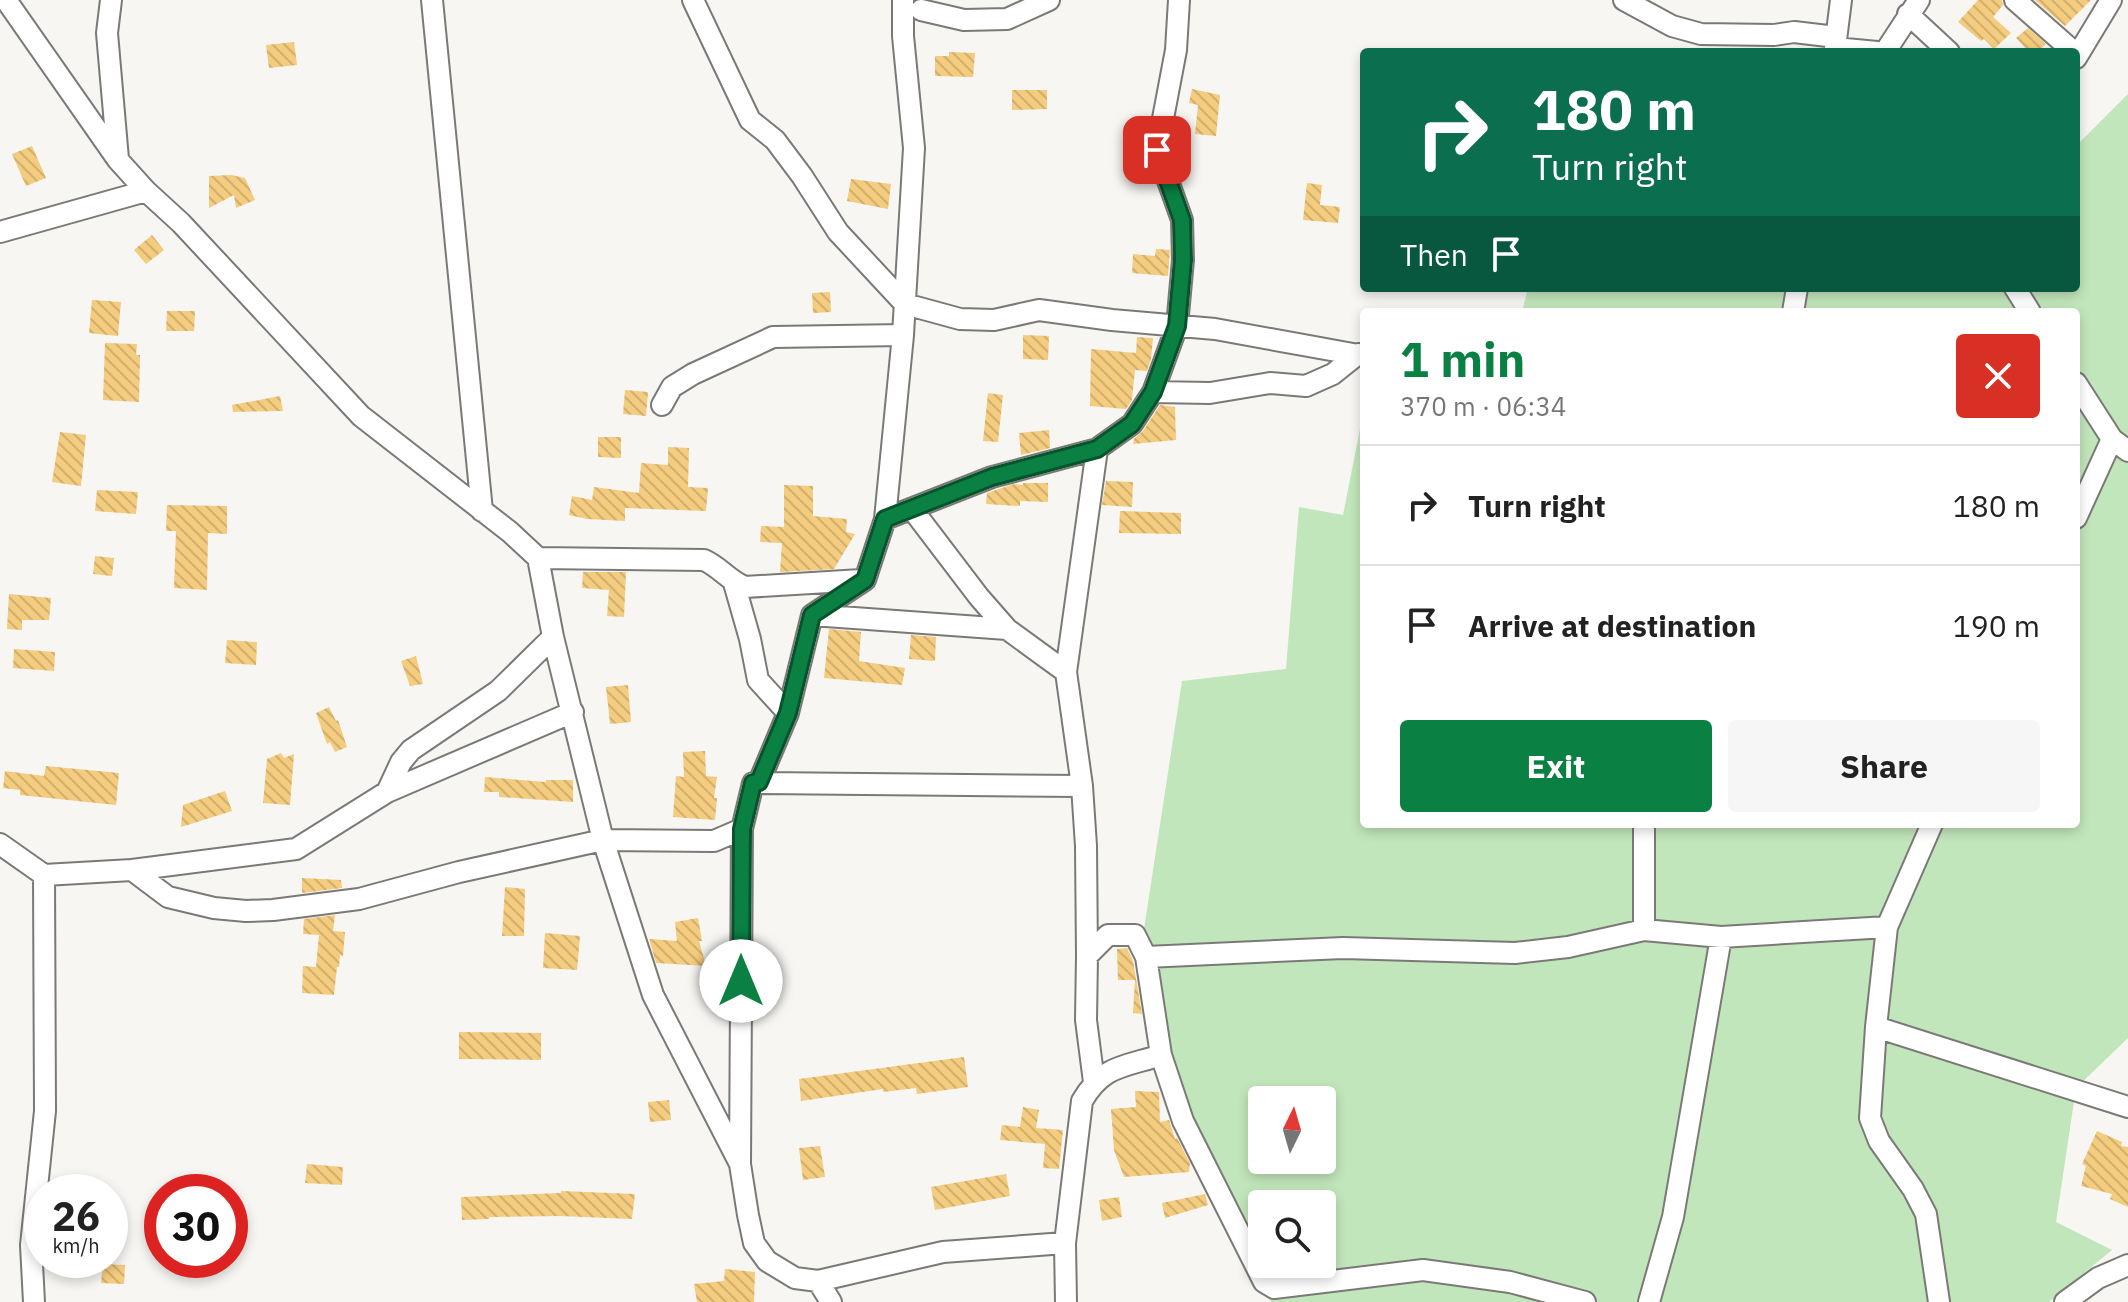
<!DOCTYPE html>
<html lang="en">
<head>
<meta charset="utf-8">
<style>
  :root { --surface:#fff; --page:#f6f6f6; --text:#222; --muted:#767676; --line:#e0e0e0; --accent:#0b8043 }
  body { margin:0; font-family:"IBM Plex Sans",sans-serif; background:var(--page); color:var(--text); height:100vh; display:flex; flex-direction:column; font-size:30px; white-space:nowrap }
  * { box-sizing:border-box; margin:0 }
  p { font-size:26px; color:var(--muted) }
  .icon { flex:none; width:44px; height:44px; fill:none; stroke:currentColor; stroke-width:2; stroke-linecap:round; stroke-linejoin:round }
  .map { position:relative; flex:1; overflow:hidden }
  .sheet { position:absolute; left:1360px; top:308px; width:720px; height:520px; display:flex; flex-direction:column; background:var(--surface); border-radius:8px; box-shadow:0 4px 12px #0003 }
  .sheet>* { flex:none }
  .hud { position:absolute; left:1360px; top:48px; width:720px; height:244px; border-radius:8px; box-shadow:0 4px 12px #0003; background:#0b6e4f; color:#fff; overflow:hidden }
  .needle { width:52px; rotate:5deg }
  .fabs { position:absolute; left:1248px; top:1086px; display:grid; gap:16px }
  .fabs a { display:grid; place-items:center; width:88px; height:88px; border-radius:8px; background:var(--surface); box-shadow:0 4px 12px #0003; font-size:40px }
  .speed { position:absolute; left:24px; top:1174px; display:flex; gap:16px; font-size:40px; font-weight:700; text-align:center }
  .speed>* { display:grid; place-content:center; width:104px; height:104px; border-radius:50%; background:var(--surface); box-shadow:0 4px 12px #0003; line-height:1 }
  .speed small { font-size:20px; font-weight:400 }
  .speed .limit { border:12px solid #d22; background:#fff; color:#111 }
  .pin { position:absolute; display:grid; place-items:center; width:68px; height:68px; color:#fff; margin:-34px; border-radius:16px; box-shadow:0 4px 12px #0006 }
  .me { position:absolute; width:88px; margin:-44px; rotate:0deg; stroke-linejoin:round; filter:drop-shadow(0 0 6px #0008) }
  .turn { display:flex; align-items:center; gap:28px; height:168px; padding:0 40px; font-size:36px }
  .turn .icon { width:104px; height:104px; stroke-width:2.5 }
  .turn b { display:block; font-size:56px; line-height:68px }
  .then { display:flex; align-items:center; height:76px; padding:0 40px; background:#0003; gap:16px; font-size:30px }
  .round { display:grid; place-items:center; flex:none; width:84px; height:84px; border-radius:8px; background:var(--page) }
  .overview { display:flex; align-items:center; justify-content:space-between; height:136px; padding:0 40px }
  h1 { font-size:48px; font-weight:700; line-height:60px; color:var(--accent) }
  .cta { display:flex; gap:16px; margin-top:auto; padding:16px 40px }
  .cta a { flex:1; height:92px; border-radius:8px; background:var(--accent); color:#fff; font-size:32px; font-weight:700; line-height:92px; text-align:center }
  .cta a+a { background:var(--page); color:var(--text) }
  ul { padding:0; list-style:none }
  li { display:flex; align-items:center; gap:24px; height:120px; padding:0 40px; border-top:2px solid var(--line) }
  li div { flex:1 }
  li b { display:block; font-size:30px }
  li em { font-style:normal }
  .map>svg:first-child { display:block }
</style>
</head>
<body>
<div class="map">
<svg width="2128" height="1302" viewBox="0 0 2128 1302">
  <defs>
    <pattern id="building-back-hatch" width="6" height="6" patternUnits="userSpaceOnUse" patternTransform="scale(2)"><rect width="6" height="6" fill="#f4cc7f"/><path d="M-1 5l2 2M0 0l6 6M5-1l2 2" fill="none" stroke="#d1af6d"/></pattern>
  </defs>
  <rect width="100%" height="100%" fill="#f8f6f2"/>
  <path fill="#c2e6bb" fill-rule="evenodd" d="M 2128,94 L 2128,1038 L 2076,1088 L 2056,1222 L 2112,1250 L 2049,1302 L 1271,1302 L 1263,1289 L 1162,1046 L 1142,942 L 1182,681 L 1286,669 L 1299,507 L 1343,515 L 1364,409 L 1364,824 L 2076,824 L 2076,312 L 1522,312 L 1528,288 L 2076,288 L 2076,146 ZM 1262,1100 L 1322,1100 L 1322,1160 L 1262,1160 ZM 1262,1204 L 1322,1204 L 1322,1264 L 1262,1264 Z"/>
  <path fill="url(#building-back-hatch)" d="M 1978,0 L 2002,0 L 2003,5 L 1993,17 L 2011,33 L 1994,49 L 1984,39 L 1981,41 L 1958,22 Z
    M 2035,0 L 2091,0 L 2065,26 Z
    M 2028,28 L 2046,44 L 2037,52 L 2029,52 L 2016,38 Z
    M 294,42 L 297,65 L 269,68 L 266,45 Z
    M 949,52 L 975,53 L 973,77 L 935,76 L 935,56 L 949,56 Z
    M 1192,89 L 1220,95 L 1216,136 L 1195,134 L 1198,105 L 1189,103 Z
    M 1012,90 L 1047,90 L 1047,109 L 1012,110 Z
    M 32,146 L 46,178 L 26,186 L 12,154 Z
    M 231,175 L 245,178 L 255,200 L 236,208 L 234,195 L 209,208 L 209,176 Z
    M 851,179 L 891,184 L 888,209 L 847,201 Z
    M 1307,183 L 1322,185 L 1320,205 L 1340,207 L 1338,223 L 1303,220 Z
    M 152,235 L 164,250 L 146,264 L 134,250 Z
    M 1156,249 L 1170,250 L 1168,276 L 1132,273 L 1133,254 L 1155,256 Z
    M 830,292 L 831,312 L 813,313 L 812,293 Z
    M 92,300 L 121,302 L 118,336 L 89,333 Z
    M 167,311 L 195,311 L 194,331 L 166,331 Z
    M 1023,335 L 1049,336 L 1048,360 L 1023,359 Z
    M 1137,337 L 1153,338 L 1151,359 L 1147,371 L 1135,370 L 1132,400 L 1126,409 L 1090,406 L 1091,349 L 1136,353 Z
    M 105,343 L 137,344 L 136,355 L 140,355 L 139,402 L 103,400 Z
    M 625,390 L 648,392 L 646,416 L 623,414 Z
    M 988,393 L 1003,395 L 998,442 L 983,441 Z
    M 280,396 L 283,411 L 233,412 L 232,405 Z
    M 1160,405 L 1175,407 L 1176,440 L 1133,444 L 1134,439 L 1143,431 Z
    M 1049,430 L 1050,448 L 1021,455 L 1019,433 Z
    M 60,432 L 86,435 L 81,486 L 52,482 Z
    M 598,437 L 621,437 L 621,458 L 598,457 Z
    M 668,447 L 689,448 L 688,487 L 708,488 L 706,511 L 625,508 L 625,521 L 587,519 L 569,515 L 572,496 L 592,500 L 594,487 L 639,493 L 641,463 L 668,465 Z
    M 1106,481 L 1133,482 L 1132,507 L 1102,505 Z
    M 1023,483 L 1048,483 L 1048,502 L 1020,501 L 1020,506 L 986,504 L 987,493 L 1014,484 L 1023,485 Z
    M 784,485 L 813,486 L 813,516 L 847,519 L 846,532 L 855,534 L 834,569 L 780,572 L 782,543 L 760,542 L 761,526 L 784,527 Z
    M 97,490 L 138,492 L 136,514 L 95,511 Z
    M 167,505 L 227,506 L 227,534 L 208,533 L 207,590 L 174,588 L 176,531 L 166,531 Z
    M 1120,511 L 1181,513 L 1181,534 L 1119,533 Z
    M 95,556 L 114,558 L 112,576 L 93,574 Z
    M 583,572 L 626,572 L 624,617 L 607,616 L 609,590 L 582,588 Z
    M 9,594 L 51,598 L 49,620 L 22,620 L 22,630 L 7,629 Z
    M 829,629 L 861,632 L 859,661 L 905,668 L 902,685 L 824,678 Z
    M 911,635 L 936,637 L 935,661 L 909,659 Z
    M 227,640 L 257,642 L 256,665 L 225,663 Z
    M 14,649 L 55,652 L 54,671 L 13,668 Z
    M 416,656 L 423,684 L 410,686 L 401,661 Z
    M 628,685 L 631,722 L 610,724 L 606,687 Z
    M 329,707 L 336,721 L 338,720 L 347,747 L 335,752 L 330,742 L 327,744 L 316,713 Z
    M 705,751 L 706,776 L 717,777 L 714,798 L 717,798 L 715,820 L 673,817 L 676,776 L 684,777 L 683,752 Z
    M 281,753 L 284,758 L 294,754 L 290,805 L 263,803 L 267,759 Z
    M 46,766 L 119,773 L 116,805 L 20,795 L 20,790 L 3,788 L 5,771 L 44,776 Z
    M 485,777 L 546,782 L 546,780 L 573,780 L 573,802 L 499,797 L 499,792 L 484,792 Z
    M 225,791 L 232,811 L 181,827 L 183,805 Z
    M 302,878 L 341,880 L 342,888 L 302,893 Z
    M 505,887 L 525,889 L 524,936 L 502,936 Z
    M 335,915 L 333,931 L 345,932 L 343,956 L 340,955 L 339,967 L 337,967 L 334,995 L 302,993 L 303,966 L 316,967 L 319,935 L 303,934 L 304,919 Z
    M 698,918 L 702,941 L 699,941 L 706,966 L 656,963 L 649,939 L 677,941 L 675,922 Z
    M 545,933 L 580,936 L 577,970 L 543,968 Z
    M 1127,948 L 1133,961 L 1142,1014 L 1133,1013 L 1135,980 L 1118,980 L 1117,949 Z
    M 459,1032 L 541,1033 L 541,1060 L 459,1059 Z
    M 964,1057 L 968,1087 L 917,1094 L 916,1088 L 883,1092 L 883,1089 L 801,1101 L 799,1079 Z
    M 1135,1091 L 1159,1092 L 1160,1122 L 1169,1120 L 1175,1139 L 1177,1138 L 1190,1163 L 1189,1172 L 1124,1177 L 1114,1150 L 1111,1109 L 1136,1107 Z
    M 669,1100 L 671,1120 L 650,1122 L 648,1102 Z
    M 1023,1107 L 1039,1110 L 1036,1128 L 1063,1130 L 1059,1169 L 1043,1168 L 1045,1144 L 1000,1140 L 1002,1125 L 1020,1127 Z
    M 2097,1131 L 2122,1142 L 2121,1146 L 2128,1147 L 2128,1207 L 2110,1199 L 2112,1194 L 2081,1186 L 2086,1166 L 2082,1164 Z
    M 820,1146 L 825,1177 L 803,1180 L 799,1148 Z
    M 307,1164 L 343,1167 L 342,1185 L 305,1183 Z
    M 1006,1174 L 1010,1196 L 935,1210 L 931,1187 Z
    M 561,1191 L 635,1194 L 632,1219 L 560,1216 L 489,1217 L 489,1219 L 462,1220 L 461,1197 L 561,1193 Z
    M 1205,1194 L 1208,1205 L 1165,1218 L 1162,1203 Z
    M 1119,1197 L 1122,1217 L 1102,1221 L 1099,1200 Z
    M 103,1264 L 125,1265 L 124,1284 L 101,1283 Z
    M 725,1269 L 755,1272 L 754,1302 L 697,1302 L 694,1284 L 724,1281 Z"/>
  <g fill="none" stroke-linecap="round" stroke-linejoin="round">
    <g stroke="#7b7976" stroke-width="24">
      <path id="street" d="M 6,0 L 118,160 L 146,191 L 181,223 L 361,416 L 510,532 L 538,558 L 553,637 L 603,840 L 653,995 L 740,1164
        M 111,0 L 107,33 L 118,159
        M 432,0 L 482,511
        M 693,0 L 750,120 L 775,140 L 802,176 L 838,232 L 905,304 L 960,319 L 994,320 L 1039,310 L 1112,320 L 1215,329 L 1364,356
        M 1624,0 L 1672,26 L 1701,34 L 1774,35 L 1794,32 L 1836,37
        M 1841,0 L 1835,48 L 1877,52
        M 2015,0 L 2074,52
        M 921,10 L 964,20 L 1007,19 L 1049,0
        M 1908,14 L 1949,52
        M 1885,52 L 1919,0
        M 2076,58 L 2111,0
        M 0,232 L 146,191
        M 2015,288 L 2030,312
        M 1793,312 L 1797,288
        M 2076,383 L 2112,439 L 2128,451
        M 1153,392 L 1177,326 L 1183,260 L 1182,220 L 1157,150 L 1176,50 L 1179,0
        M 662,405 L 672,387 L 693,374 L 773,337 L 903,335
        M 1097,449 L 1066,672 L 1082,786 L 1086,846 L 1087,956 L 1108,935 L 1135,935 L 1146,957 L 1161,1055 L 1183,1121 L 1264,1282 L 1274,1288 L 1423,1270 L 1510,1282 L 1585,1302
        M 912,509 L 979,597 L 1007,629 L 1066,672
        M 2076,518 L 2112,439
        M 885,519 L 992,477 L 1097,449 L 1132,424 L 1153,392 L 1210,393 L 1270,383 L 1306,386 L 1333,374 L 1358,354
        M 538,558 L 704,560 C 720,567 729,581 745,587 L 861,580
        M 734,583 L 750,639 L 758,680 L 788,713
        M 812,615 L 1007,629
        M 759,782 L 788,713 L 812,615 L 865,580 L 885,519 L 903,335 L 914,148 L 903,36 L 903,0
        M 387,792 L 401,762 L 411,750 L 498,691 L 553,637
        M 1932,824 L 1887,927 L 1876,1027 L 1870,1118 L 1879,1141 L 1913,1189 L 1926,1214 L 1939,1302
        M 0,844 L 44,875 L 132,870 L 296,849 L 387,792 L 573,712
        M 132,870 L 168,897 L 214,908 L 246,911 L 273,910 L 359,899 L 459,872 L 603,840 L 714,841 L 742,829
        M 1644,930 L 1644,824
        M 1087,956 L 1086,1020 L 1094,1082
        M 1146,957 L 1343,948 L 1515,953 L 1568,947 L 1644,930 L 1721,937 L 1887,927
        M 1876,1027 L 2128,1107
        M 818,1281 L 943,1252 L 1065,1243
        M 34,1302 L 31,1245 L 45,1111 L 44,875
        M 831,1302 L 818,1281 L 795,1278 L 767,1261 L 754,1243 L 748,1215 L 740,1164 L 742,829 L 753,783 L 1082,786
        M 1066,1302 L 1065,1243 L 1082,1101 C 1103,1065 1124,1067 1161,1055
        M 1649,1302 L 1673,1217 L 1721,937
        M 2065,1302 L 2098,1278 L 2128,1265"/>
    </g>
    <use href="#street" stroke="#fff" stroke-width="20"/>
  </g>
  <g fill="none" stroke-linecap="round" stroke-linejoin="round">
    <g stroke="#07532c" stroke-width="20">
      <path id="route" d="M 741,981 L 742,829 L 753,783 L 759,782 L 788,713 L 812,615 L 865,580 L 885,519 L 992,477 L 1097,449 L 1132,424 L 1153,392 L 1177,326 L 1183,260 L 1182,220 L 1157,150"/>
    </g>
    <use href="#route" stroke="#0b8043" stroke-width="14"/>
  </g>
</svg>
<div class="fabs">
<a><svg class="needle" viewBox="-14 -14 28 28"><path d="M0-13l5 13h-10z" fill="#e53935"/><path d="M0 13l5-13h-10z" fill="#767676"/></svg></a>
<a><svg class="icon" aria-label="search" viewBox="0 0 24 24"><circle cx="10" cy="10" r="6"/><path d="M15 15l6 6"/></svg></a>
</div>
<div class="speed"><div>26<small>km/h</small></div><div class="limit">30</div></div>
<div class="pin" style="left:1157px;top:150px;background:#d93025"><svg class="icon" aria-label="arrive" viewBox="0 0 24 24"><path d="M6 21V4h12l-3 4 3 4H6"/></svg></div>
<svg class="me" style="left:741px;top:981px" viewBox="-20 -20 40 40"><circle r="19" fill="#fff"/><path d="M0-13L10 11 0 6-10 11z" fill="#0b8043"/></svg>
<div class="hud">
<div class="turn"><svg class="icon" aria-label="right" viewBox="0 0 24 24"><path d="M7 20v-9h11M14 6l5 5-5 5"/></svg><div><b>180 m</b>Turn right</div></div>
<div class="then">Then<svg class="icon" aria-label="arrive" viewBox="0 0 24 24"><path d="M6 21V4h12l-3 4 3 4H6"/></svg></div>
</div>
<section class="sheet">
<div class="overview"><div><h1>1 min</h1><p>370 m · 06:34</p></div><a class="round" style="background:#d93025;color:#fff"><svg class="icon" aria-label="close" viewBox="0 0 24 24"><path d="M6 6l12 12M18 6L6 18"/></svg></a></div>
<ul>
<li><svg class="icon" aria-label="right" viewBox="0 0 24 24"><path d="M7 20v-9h11M14 6l5 5-5 5"/></svg><div><b>Turn right</b></div><em>180 m</em></li>
<li><svg class="icon" aria-label="arrive" viewBox="0 0 24 24"><path d="M6 21V4h12l-3 4 3 4H6"/></svg><div><b>Arrive at destination</b></div><em>190 m</em></li>
</ul>
<div class="cta"><a>Exit</a><a>Share</a></div>
</section>
</div>
</body>
</html>
